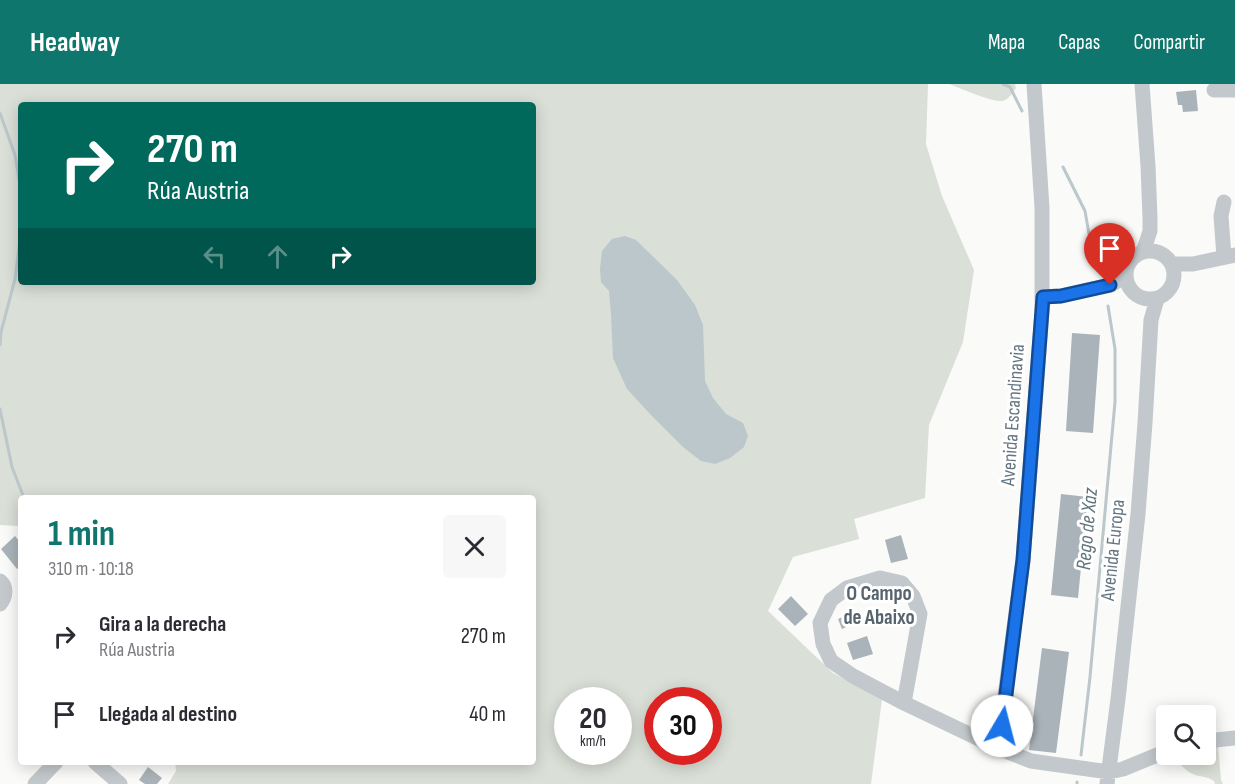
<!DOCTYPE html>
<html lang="es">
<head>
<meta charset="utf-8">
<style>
  :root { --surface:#fff; --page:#f7f7f7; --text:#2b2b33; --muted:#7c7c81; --accent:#0f766e }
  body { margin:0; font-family:"Sofia Sans Condensed",sans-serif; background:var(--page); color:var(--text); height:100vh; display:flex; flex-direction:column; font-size:22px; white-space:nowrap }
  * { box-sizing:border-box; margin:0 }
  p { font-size:20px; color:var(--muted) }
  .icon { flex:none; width:33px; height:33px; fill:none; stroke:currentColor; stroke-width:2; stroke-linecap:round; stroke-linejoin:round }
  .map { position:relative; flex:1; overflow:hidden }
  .details { position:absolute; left:18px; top:411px; width:518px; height:270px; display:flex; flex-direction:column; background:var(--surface); border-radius:6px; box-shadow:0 3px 15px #0003 }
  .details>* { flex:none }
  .top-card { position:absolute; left:18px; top:18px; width:518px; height:183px; border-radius:6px; box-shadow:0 3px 15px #0003; background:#00695c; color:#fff; overflow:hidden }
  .fabs { position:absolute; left:1156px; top:621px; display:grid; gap:12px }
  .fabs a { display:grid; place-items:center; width:60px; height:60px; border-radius:6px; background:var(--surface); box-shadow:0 3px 15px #0003; font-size:30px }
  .speed { position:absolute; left:554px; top:603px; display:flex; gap:12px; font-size:30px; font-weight:700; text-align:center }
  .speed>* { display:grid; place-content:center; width:78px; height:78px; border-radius:50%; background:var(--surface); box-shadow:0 3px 15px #0003; line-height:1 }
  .speed small { font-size:15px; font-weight:400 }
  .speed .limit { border:9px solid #d22; background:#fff; color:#111 }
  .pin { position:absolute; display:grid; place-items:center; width:51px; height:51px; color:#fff; margin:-62px -26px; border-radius:50% 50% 50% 0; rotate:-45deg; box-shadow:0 0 6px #0007 }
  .pin .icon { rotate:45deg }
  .me { position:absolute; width:66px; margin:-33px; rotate:8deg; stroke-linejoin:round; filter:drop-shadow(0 0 4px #0008) }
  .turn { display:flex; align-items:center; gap:21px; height:126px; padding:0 30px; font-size:27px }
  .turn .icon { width:78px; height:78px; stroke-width:2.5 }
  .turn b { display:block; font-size:42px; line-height:51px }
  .lanes { display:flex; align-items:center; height:57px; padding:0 30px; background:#0003; justify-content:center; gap:30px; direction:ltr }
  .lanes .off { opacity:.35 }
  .round { display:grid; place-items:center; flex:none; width:63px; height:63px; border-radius:6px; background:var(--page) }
  .overview { display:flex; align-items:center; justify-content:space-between; height:102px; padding:0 30px }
  h1 { font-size:36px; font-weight:700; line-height:45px; color:var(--accent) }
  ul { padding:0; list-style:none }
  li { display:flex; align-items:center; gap:18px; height:78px; padding:0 30px }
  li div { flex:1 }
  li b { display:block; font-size:22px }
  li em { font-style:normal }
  header { display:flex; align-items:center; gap:36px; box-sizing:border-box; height:84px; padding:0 30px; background:var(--accent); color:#fff }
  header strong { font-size:28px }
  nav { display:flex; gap:33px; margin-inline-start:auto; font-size:21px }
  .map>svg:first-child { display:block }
</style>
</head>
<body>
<header>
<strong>Headway</strong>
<nav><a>Mapa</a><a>Capas</a><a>Compartir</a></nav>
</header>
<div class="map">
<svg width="1235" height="700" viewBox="0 0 1235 700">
  <rect width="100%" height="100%" fill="#fafaf8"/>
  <path fill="#dadfd7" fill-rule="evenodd" d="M 0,0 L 928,0 L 926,60 L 942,112 L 974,186 L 963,258 L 929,341 L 925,414 L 854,435 L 859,455 L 793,473 L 768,527 L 833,589 L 882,615 L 871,700 L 168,700 L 176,687 L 175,678 L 532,678 L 532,414 L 21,414 L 21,444 L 19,442 L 0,441 ZM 21,21 L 532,21 L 532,198 L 21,198 ZM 567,616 L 618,616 L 618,668 L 567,668 ZM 657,616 L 708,616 L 708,668 L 657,668 Z
    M 949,0 L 1015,0 L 1016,4 C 1012,9 1009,16 1002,17 C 991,18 960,4 949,0 Z
    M 1206,656 L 1218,662 L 1221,696 L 1223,700 L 1215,700 L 1214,697 C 1208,693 1205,693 1199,692 C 1188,690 1180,681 1174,672 L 1175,671 L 1206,670 Z"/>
  <path fill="#bbc7cb" d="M 625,152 L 636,156 L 677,196 L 695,221 L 703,241 L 705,297 L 713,314 L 726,330 L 743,339 L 748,352 L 744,363 L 730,374 L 715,380 L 701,377 L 683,363 L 651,331 L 627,305 L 613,274 L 611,230 L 609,207 L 601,198 L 600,185 L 602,167 L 612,155 Z"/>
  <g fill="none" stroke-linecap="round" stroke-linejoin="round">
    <path stroke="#bbc7cb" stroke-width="3" d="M 1003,0 L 1010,3 L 1022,27
      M 0,29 L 15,71 L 21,107
      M 1063,83 L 1085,127 L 1089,150 L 1100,187
      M 0,261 L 1,248 L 15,195 L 21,148
      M 0,325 L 12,383 L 24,414
      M 1081,671 L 1090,593 L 1115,318 L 1115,265 L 1108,222
      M 1077,700 L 1077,698"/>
  </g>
  <path fill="#aab3b9" d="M 1196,6 L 1198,27 L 1183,28 L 1182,21 L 1178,21 L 1176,8 Z
    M 1072,249 L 1100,251 L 1093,349 L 1066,347 Z
    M 1061,410 L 1088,413 L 1078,514 L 1051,511 Z
    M 901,451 L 908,475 L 891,479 L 885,456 Z
    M 15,452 L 21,459 L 21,482 L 17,485 L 1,465 Z
    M 791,512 L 808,530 L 795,542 L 778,525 Z
    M 851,529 L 855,539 L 842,545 L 838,535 Z
    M 867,552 L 873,570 L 853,576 L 847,559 Z
    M 1042,564 L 1069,568 L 1056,669 L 1029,666 Z
    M 148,683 L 162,694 L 157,700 L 145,700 L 139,696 Z"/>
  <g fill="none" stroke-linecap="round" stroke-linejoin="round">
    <path stroke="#c3c8cc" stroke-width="15" d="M 1142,0 L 1148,82 L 1150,134 L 1150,147 L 1143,168
      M 1214,6 L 1235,6
      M 1224,118 L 1221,132 L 1224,173
      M1126 191a24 24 0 1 1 48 0a24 24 0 1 1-48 0Z
      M 1172,180 L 1193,180 L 1235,171
      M 1043,213 L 1061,212 L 1111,201 L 1126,191
      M 0,497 C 7,503 6,513 0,520
      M 904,619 L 920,530 L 913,512 L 902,499 L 880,494 L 847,504 L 831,516 L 820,539 L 823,560 L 831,577 L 853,592 L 904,619 L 998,664 L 1031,677 L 1109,688 L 1123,685 L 1167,667
      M 1206,657 L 1235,654
      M 998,664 L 1023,476 L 1042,228 L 1042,124 L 1034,0
      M 95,678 L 120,700
      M 35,700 L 56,678
      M 1107,700 L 1118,615 L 1138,430 L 1145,339 L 1151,236 L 1157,215"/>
  </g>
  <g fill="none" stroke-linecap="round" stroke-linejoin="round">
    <g stroke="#114b97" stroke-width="15">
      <path id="route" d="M 1002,642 L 1023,476 L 1043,213 L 1061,212 L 1110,201"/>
    </g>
    <use href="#route" stroke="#1a73e8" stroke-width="10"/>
  </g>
  <g text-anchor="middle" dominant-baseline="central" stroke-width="6" stroke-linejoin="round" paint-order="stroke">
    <g font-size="20" fill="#657683" stroke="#fff">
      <text transform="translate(1013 331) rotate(-86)">Avenida Escandinavia</text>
      <text transform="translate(1113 466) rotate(-84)">Avenida Europa</text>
    </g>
    <g font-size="21" font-style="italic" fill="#60757c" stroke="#fff">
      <text transform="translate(1087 445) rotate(-85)">Rego de Xaz</text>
    </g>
    <g font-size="21" font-weight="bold" fill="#57646e" stroke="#fff">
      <text x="879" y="509">O Campo<tspan x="879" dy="24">de Abaixo</tspan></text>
    </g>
  </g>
</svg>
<div class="fabs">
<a><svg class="icon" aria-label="search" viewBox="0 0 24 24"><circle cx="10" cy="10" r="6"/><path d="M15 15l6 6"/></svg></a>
</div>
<div class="speed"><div>20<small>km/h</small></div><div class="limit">30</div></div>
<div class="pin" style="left:1110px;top:201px;background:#d93025"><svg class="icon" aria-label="arrive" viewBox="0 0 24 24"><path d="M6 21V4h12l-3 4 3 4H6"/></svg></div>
<svg class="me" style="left:1002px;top:642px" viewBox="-20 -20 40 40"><circle r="19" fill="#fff"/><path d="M0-13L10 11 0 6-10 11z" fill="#1a73e8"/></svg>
<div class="top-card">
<div class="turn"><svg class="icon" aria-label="right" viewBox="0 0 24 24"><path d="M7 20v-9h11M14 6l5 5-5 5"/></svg><div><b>270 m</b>Rúa Austria</div></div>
<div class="lanes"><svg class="icon off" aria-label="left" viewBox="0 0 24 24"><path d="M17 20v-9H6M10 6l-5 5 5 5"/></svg><svg class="icon off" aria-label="ahead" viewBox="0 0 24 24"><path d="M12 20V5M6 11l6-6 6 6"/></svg><svg class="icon" aria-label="right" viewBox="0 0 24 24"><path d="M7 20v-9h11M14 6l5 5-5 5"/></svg></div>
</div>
<section class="details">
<div class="overview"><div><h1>1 min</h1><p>310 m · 10:18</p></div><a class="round"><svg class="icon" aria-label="close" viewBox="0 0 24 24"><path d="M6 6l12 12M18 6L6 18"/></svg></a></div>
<ul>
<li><svg class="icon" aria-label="right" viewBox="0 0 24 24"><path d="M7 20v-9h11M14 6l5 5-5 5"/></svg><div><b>Gira a la derecha</b><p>Rúa Austria</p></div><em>270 m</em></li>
<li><svg class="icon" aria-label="arrive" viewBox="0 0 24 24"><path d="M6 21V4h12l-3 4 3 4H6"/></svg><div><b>Llegada al destino</b></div><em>40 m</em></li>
</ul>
</section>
</div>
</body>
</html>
